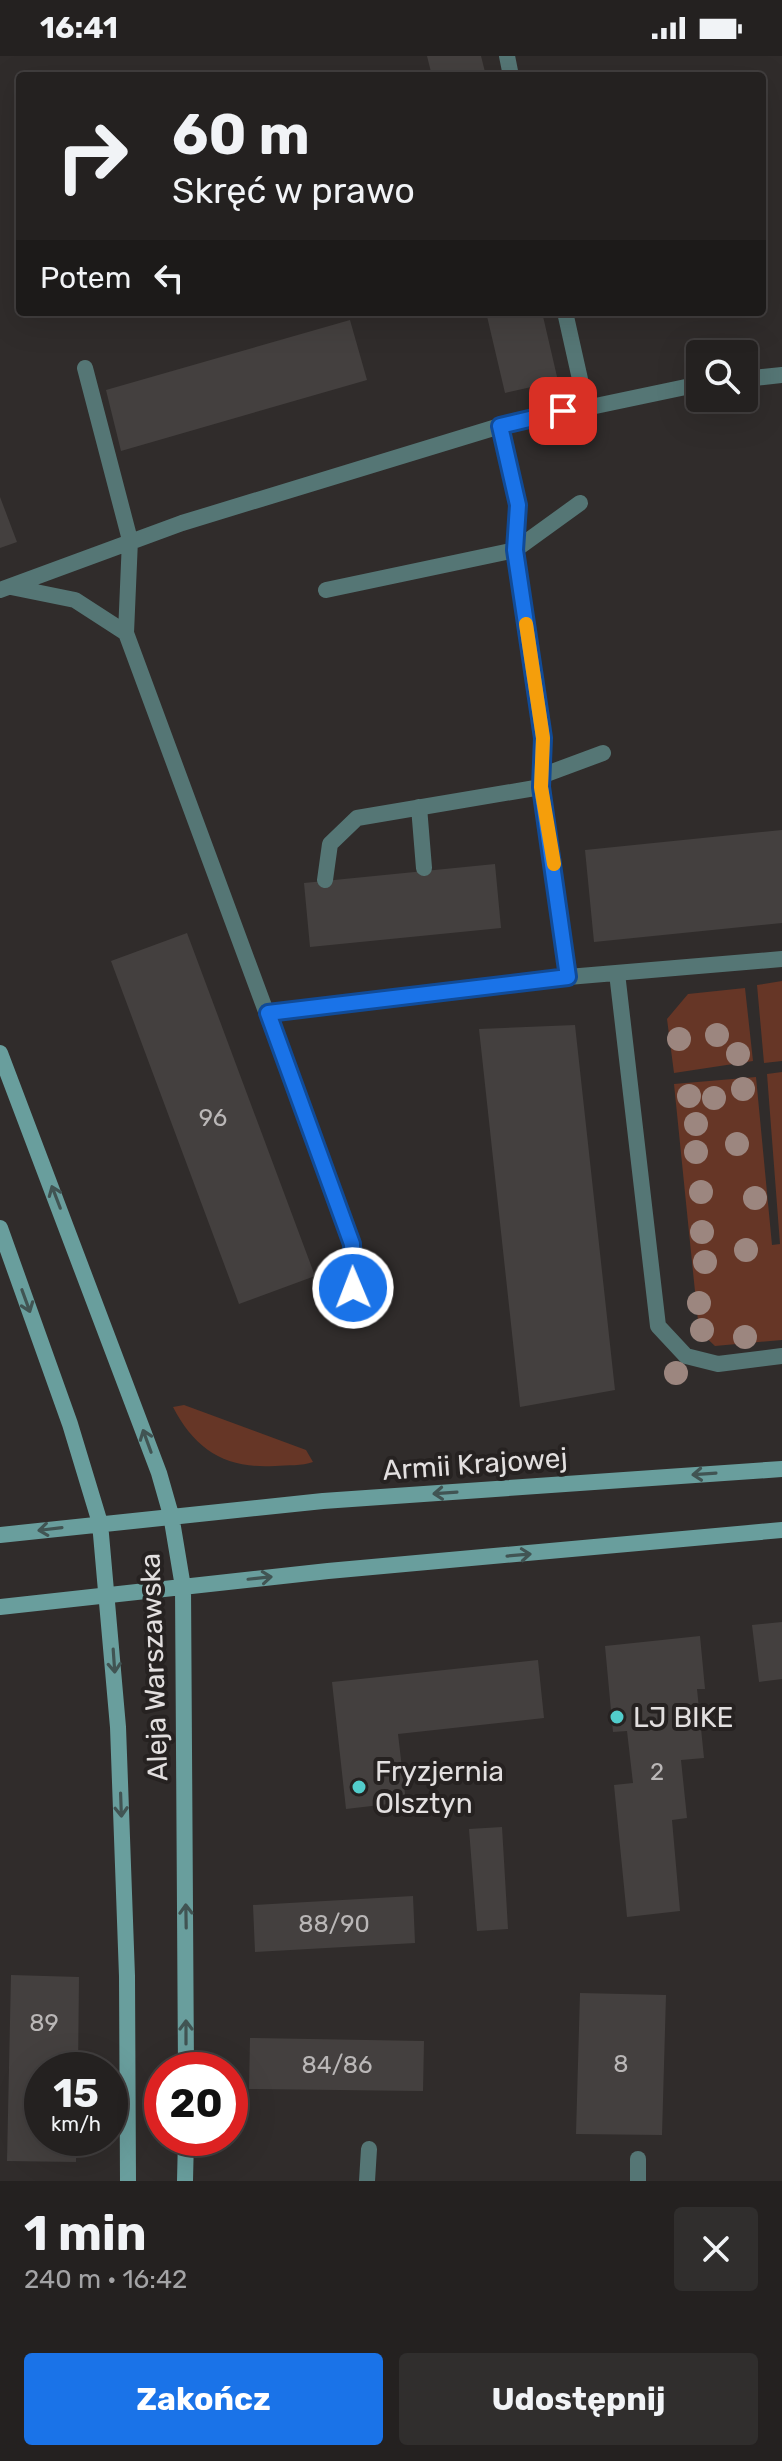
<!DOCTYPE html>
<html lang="pl">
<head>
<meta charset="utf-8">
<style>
  :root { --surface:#242120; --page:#302e2d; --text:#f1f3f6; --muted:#a3a3a5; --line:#413e3e; --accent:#1a73e8 }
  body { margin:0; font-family:Rubik,sans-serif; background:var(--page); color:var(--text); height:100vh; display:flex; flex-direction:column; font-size:30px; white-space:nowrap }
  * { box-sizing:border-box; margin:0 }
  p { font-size:26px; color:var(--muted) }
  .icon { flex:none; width:44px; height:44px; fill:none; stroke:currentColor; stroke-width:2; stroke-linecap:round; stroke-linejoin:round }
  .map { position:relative; height:2125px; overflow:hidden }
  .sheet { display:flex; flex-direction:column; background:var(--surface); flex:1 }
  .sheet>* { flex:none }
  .top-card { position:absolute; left:16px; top:16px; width:750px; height:244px; border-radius:8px; box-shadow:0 8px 32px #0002,0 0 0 2px var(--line); background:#242120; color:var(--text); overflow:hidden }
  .buttons { position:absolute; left:686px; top:284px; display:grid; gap:16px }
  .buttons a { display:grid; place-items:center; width:72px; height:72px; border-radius:8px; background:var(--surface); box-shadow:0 8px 32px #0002,0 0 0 2px var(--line); font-size:40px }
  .speed { position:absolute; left:24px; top:1996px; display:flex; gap:16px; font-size:40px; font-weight:700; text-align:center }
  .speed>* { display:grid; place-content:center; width:104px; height:104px; border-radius:50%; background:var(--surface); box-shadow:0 8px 32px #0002,0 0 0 2px var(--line); line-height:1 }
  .speed small { font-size:20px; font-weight:400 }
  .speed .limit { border:12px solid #d22; background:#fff; color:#111 }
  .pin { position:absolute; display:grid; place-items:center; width:68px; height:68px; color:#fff; margin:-34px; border-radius:16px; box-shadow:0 4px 12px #0006 }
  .me { position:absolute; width:88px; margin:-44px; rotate:359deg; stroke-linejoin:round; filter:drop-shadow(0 0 6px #0008) }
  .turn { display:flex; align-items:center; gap:28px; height:168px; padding:0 24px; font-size:36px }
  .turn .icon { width:104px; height:104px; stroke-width:2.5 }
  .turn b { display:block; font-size:56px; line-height:68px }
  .then { display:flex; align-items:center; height:76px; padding:0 24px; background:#0003; gap:16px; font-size:30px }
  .round { display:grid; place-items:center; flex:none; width:84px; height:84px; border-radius:8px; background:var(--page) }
  .overview { display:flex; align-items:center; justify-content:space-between; height:136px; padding:0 24px }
  h1 { font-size:48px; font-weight:700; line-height:60px }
  .action { display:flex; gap:16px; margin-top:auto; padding:16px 24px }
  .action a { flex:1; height:92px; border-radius:8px; background:var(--accent); color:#fff; font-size:32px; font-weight:700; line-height:92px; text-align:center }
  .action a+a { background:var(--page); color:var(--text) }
  .status { display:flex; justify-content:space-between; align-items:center; height:56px; padding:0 40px; background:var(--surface); direction:ltr }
  .status svg { height:22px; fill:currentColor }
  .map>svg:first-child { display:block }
</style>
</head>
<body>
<div class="status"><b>16:41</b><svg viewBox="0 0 49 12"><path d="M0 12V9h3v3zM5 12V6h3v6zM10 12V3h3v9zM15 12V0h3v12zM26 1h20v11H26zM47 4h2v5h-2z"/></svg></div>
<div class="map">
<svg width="782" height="2125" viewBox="0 0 782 2125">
  <rect width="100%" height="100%" fill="#302c2b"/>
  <path fill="#663626" d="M 782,925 L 782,1005 L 764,1007 L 757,929 Z
    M 745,932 L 753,1005 L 674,1017 L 667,963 L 688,938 Z
    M 782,1016 L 782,1284 L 715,1290 L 699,1275 L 674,1028 L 756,1021 L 772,1189 L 780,1188 L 767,1018 Z
    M 184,1349 L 306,1394 L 313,1406 C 302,1410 288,1409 275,1410 C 226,1413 195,1394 173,1351 Z"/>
  <path fill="#44403f" d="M 427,0 L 481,0 L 486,20 L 432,20 Z
    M 486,256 L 542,256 L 558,325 L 505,337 Z
    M 350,264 L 367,324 L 121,395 L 106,334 Z
    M 0,441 L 17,486 L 0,492 Z
    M 782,774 L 782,867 L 594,886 L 585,794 Z
    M 495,808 L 501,872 L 310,891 L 304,827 Z
    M 187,877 L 315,1220 L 239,1248 L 111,905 Z
    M 575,969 L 615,1334 L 520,1351 L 479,973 Z
    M 782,1566 L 782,1623 L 759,1626 L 752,1569 Z
    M 700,1580 L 705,1633 L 697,1633 L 704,1702 L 681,1704 L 687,1762 L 672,1764 L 680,1855 L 627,1861 L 614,1729 L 633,1727 L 627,1675 L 613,1676 L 605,1590 Z
    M 538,1604 L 544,1662 L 398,1678 L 406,1746 L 346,1753 L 332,1626 Z
    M 502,1771 L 508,1873 L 477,1875 L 469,1773 Z
    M 413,1840 L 415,1887 L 255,1896 L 253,1849 Z
    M 11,1919 L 79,1921 L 78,2014 L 42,2014 L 42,2082 L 76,2082 L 76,2106 L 7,2105 Z
    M 580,1937 L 666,1939 L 662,2079 L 576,2078 Z
    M 250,1982 L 424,1985 L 423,2035 L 249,2033 Z"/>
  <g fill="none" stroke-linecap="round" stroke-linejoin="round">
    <path stroke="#557675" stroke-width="16" d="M 507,0 L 511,20
      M 565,256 L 586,350
      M 85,312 L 130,484 L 126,577 L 352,1188 L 353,1232
      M 744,323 L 782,319
      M 500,370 L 518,449 L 515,494 L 543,682 L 541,731 L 568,921
      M 11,531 L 75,544 L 126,577
      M 0,534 L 182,467 L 500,370 L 700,328
      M 326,534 L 515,494 L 580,447
      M 541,720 L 603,697
      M 419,751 L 424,812
      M 325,824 L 330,788 L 357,762 L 541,731
      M 617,917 L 658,1270 L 686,1300 L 718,1308 L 782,1300
      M 268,957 L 568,921 L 782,903
      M 367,2125 L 369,2093"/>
    <path stroke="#557675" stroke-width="16" d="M 638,2103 L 638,2125"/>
    <path stroke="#699e9d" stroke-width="16" d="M 0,997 L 159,1417 L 171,1459 L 183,1531 L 186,2014
      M 0,1172 L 70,1368 L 100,1467 L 118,1671 L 127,1920 L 128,2125
      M 0,1479 L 323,1445 L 782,1413
      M 0,1551 L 328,1515 L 782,1474
      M 185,2125 L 186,2082"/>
  </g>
  <g fill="#9c867f">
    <circle cx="717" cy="979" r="12"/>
    <circle cx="679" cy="983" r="12"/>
    <circle cx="738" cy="998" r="12"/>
    <circle cx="743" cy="1033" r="12"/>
    <circle cx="689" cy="1040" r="12"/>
    <circle cx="714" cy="1042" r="12"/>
    <circle cx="696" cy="1068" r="12"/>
    <circle cx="737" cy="1088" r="12"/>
    <circle cx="696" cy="1096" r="12"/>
    <circle cx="701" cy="1136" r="12"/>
    <circle cx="755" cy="1142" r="12"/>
    <circle cx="702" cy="1176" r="12"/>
    <circle cx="746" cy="1194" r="12"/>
    <circle cx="705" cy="1206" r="12"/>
    <circle cx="699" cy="1247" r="12"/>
    <circle cx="702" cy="1274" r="12"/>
    <circle cx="745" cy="1281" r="12"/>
    <circle cx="676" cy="1317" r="12"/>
  </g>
  <defs><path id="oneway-shaft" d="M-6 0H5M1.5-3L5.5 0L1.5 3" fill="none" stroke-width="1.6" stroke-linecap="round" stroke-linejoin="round" transform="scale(2)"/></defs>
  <g stroke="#415453">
    <use href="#oneway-shaft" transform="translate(56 1141) rotate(-111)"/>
    <use href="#oneway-shaft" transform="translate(26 1245) rotate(70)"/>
    <use href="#oneway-shaft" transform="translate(147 1385) rotate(-110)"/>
    <use href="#oneway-shaft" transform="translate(704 1418) rotate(176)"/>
    <use href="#oneway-shaft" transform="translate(445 1437) rotate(176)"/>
    <use href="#oneway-shaft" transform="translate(50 1473) rotate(173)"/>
    <use href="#oneway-shaft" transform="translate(519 1499) rotate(-5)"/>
    <use href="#oneway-shaft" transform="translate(260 1522) rotate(-6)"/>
    <use href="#oneway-shaft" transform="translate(114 1605) rotate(86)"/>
    <use href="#oneway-shaft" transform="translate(121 1749) rotate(88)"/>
    <use href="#oneway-shaft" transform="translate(186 1860) rotate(-91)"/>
    <use href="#oneway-shaft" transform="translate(186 1976) rotate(-90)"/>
  </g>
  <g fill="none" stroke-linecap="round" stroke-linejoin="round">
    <g stroke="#114b97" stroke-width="20">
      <path id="route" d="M 353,1232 L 352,1188 L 268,957 L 568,921 L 541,731 L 543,682 L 515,494 L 518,449 L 500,370 L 563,355"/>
    </g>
    <use href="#route" stroke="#1a73e8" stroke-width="14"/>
    <path stroke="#f59e0b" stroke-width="14" d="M 526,568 L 543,682 L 541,731 L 554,808"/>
  </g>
  <g fill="#52cdcc" stroke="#262221" stroke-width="3">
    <circle cx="617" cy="1661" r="8"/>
    <circle cx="359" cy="1731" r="8"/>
  </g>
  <g text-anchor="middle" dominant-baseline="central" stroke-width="8" stroke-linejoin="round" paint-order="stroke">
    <g font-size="24" fill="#bab7b7">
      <text x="213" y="1062">96</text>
      <text x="657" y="1716">2</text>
      <text x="334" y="1868">88/90</text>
      <text x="44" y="1967">89</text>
      <text x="621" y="2008">8</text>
      <text x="337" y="2009">84/86</text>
    </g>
    <g font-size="28" fill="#e2dfdf" stroke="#262221">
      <text transform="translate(475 1408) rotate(-4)">Armii Krajowej</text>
      <text transform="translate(154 1611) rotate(-92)">Aleja Warszawska</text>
    </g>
    <g font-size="28" fill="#e2dfdf" stroke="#262221" text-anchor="start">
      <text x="633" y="1661">LJ BIKE</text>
      <text x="375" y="1715">Fryzjernia<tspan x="375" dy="32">Olsztyn</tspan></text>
    </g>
  </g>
</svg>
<div class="buttons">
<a><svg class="icon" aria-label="search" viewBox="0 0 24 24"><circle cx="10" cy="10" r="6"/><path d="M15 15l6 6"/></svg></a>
</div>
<div class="speed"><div>15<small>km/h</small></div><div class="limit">20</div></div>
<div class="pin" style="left:563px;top:355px;background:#d93025"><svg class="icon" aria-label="arrive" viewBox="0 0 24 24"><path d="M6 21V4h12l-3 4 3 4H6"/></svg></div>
<svg class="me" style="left:353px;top:1232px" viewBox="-20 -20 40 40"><circle r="17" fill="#1a73e8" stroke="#fff" stroke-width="3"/><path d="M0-11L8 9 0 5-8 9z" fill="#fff"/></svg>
<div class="top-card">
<div class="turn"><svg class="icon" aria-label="right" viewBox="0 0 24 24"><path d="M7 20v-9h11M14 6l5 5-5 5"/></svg><div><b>60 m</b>Skręć w prawo</div></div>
<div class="then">Potem<svg class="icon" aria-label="left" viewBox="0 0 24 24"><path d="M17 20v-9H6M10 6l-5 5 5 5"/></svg></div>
</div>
</div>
<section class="sheet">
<div class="overview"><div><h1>1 min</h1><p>240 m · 16:42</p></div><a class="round"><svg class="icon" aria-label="close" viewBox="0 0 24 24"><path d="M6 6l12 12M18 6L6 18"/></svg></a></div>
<div class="action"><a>Zakończ</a><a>Udostępnij</a></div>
</section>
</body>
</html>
